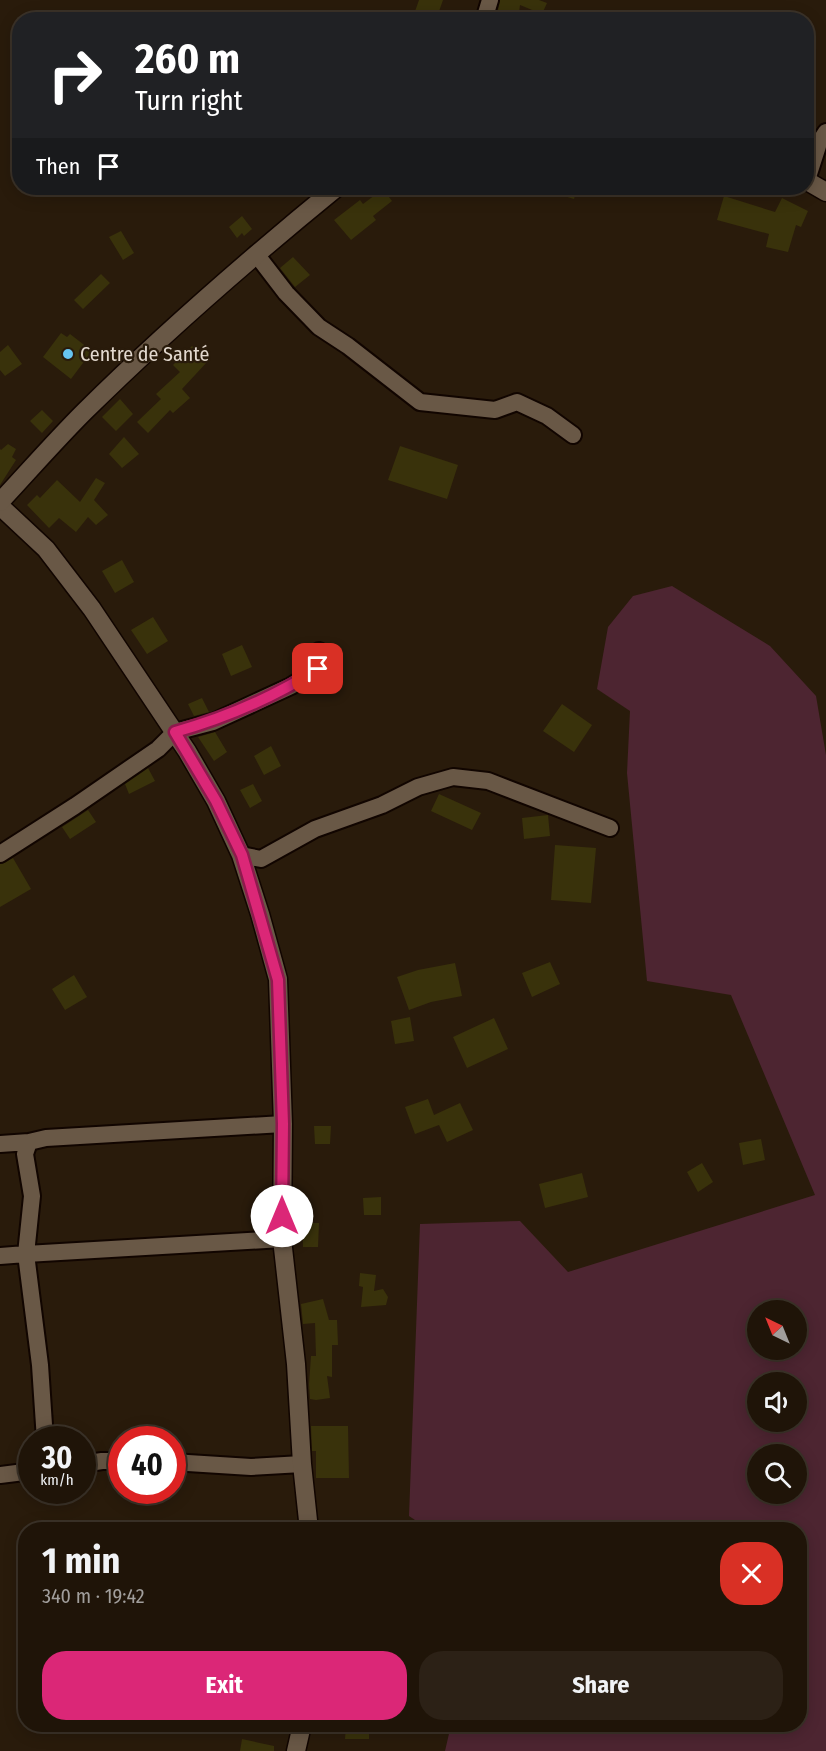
<!DOCTYPE html>
<html lang="en">
<head>
<meta charset="utf-8">
<style>
  :root { --surface:#1f1408; --page:#2c2116; --text:#f1f3f6; --muted:#a19e9c; --line:#3c3329; --accent:#db2777 }
  body { margin:0; font-family:"Fira Sans Condensed",sans-serif; background:var(--page); color:var(--text); height:100vh; display:flex; flex-direction:column; font-size:22px; white-space:nowrap }
  * { box-sizing:border-box; margin:0 }
  p { font-size:20px; color:var(--muted) }
  .icon { flex:none; width:33px; height:33px; fill:none; stroke:currentColor; stroke-width:2; stroke-linecap:round; stroke-linejoin:round }
  .map { position:relative; flex:1; overflow:hidden }
  .panel { position:absolute; left:18px; top:1522px; width:789px; height:210px; display:flex; flex-direction:column; background:var(--surface); border-radius:24px; box-shadow:0 3px 15px #0003,0 0 0 2px var(--line) }
  .panel>* { flex:none }
  .top-card { position:absolute; left:12px; top:12px; width:802px; height:183px; border-radius:24px; box-shadow:0 3px 15px #0003,0 0 0 2px var(--line); background:#202124; color:#fff; overflow:hidden }
  .needle { width:39px; rotate:317deg }
  .tools { position:absolute; left:747px; top:1300px; display:grid; gap:12px }
  .tools a { display:grid; place-items:center; width:60px; height:60px; border-radius:50%; background:var(--surface); box-shadow:0 3px 15px #0003,0 0 0 2px var(--line); font-size:30px }
  .speed { position:absolute; left:18px; top:1426px; display:flex; gap:12px; font-size:30px; font-weight:700; text-align:center }
  .speed>* { display:grid; place-content:center; width:78px; height:78px; border-radius:50%; background:var(--surface); box-shadow:0 3px 15px #0003,0 0 0 2px var(--line); line-height:1 }
  .speed small { font-size:15px; font-weight:400 }
  .speed .limit { border:9px solid #d22; background:#fff; color:#111 }
  .pin { position:absolute; display:grid; place-items:center; width:51px; height:51px; color:#fff; margin:-26px; border-radius:12px; box-shadow:0 3px 9px #0006 }
  .me { position:absolute; width:66px; margin:-33px; rotate:0deg; stroke-linejoin:round; filter:drop-shadow(0 0 4px #0008) }
  .turn { display:flex; align-items:center; gap:21px; height:126px; padding:0 24px; font-size:27px }
  .turn .icon { width:78px; height:78px; stroke-width:2.5 }
  .turn b { display:block; font-size:42px; line-height:51px }
  .then { display:flex; align-items:center; height:57px; padding:0 24px; background:#0003; gap:12px; font-size:22px }
  .round { display:grid; place-items:center; flex:none; width:63px; height:63px; border-radius:24px; background:var(--page) }
  .overview { display:flex; align-items:center; justify-content:space-between; height:102px; padding:0 24px }
  h1 { font-size:36px; font-weight:700; line-height:45px }
  .cta { display:flex; gap:12px; margin-top:auto; padding:12px 24px }
  .cta a { flex:1; height:69px; border-radius:24px; background:var(--accent); color:#fff; font-size:24px; font-weight:700; line-height:69px; text-align:center }
  .cta a+a { background:var(--page); color:var(--text) }
  .map>svg:first-child { display:block }
</style>
</head>
<body>
<div class="map">
<svg width="826" height="1751" viewBox="0 0 826 1751">
  <rect width="100%" height="100%" fill="#291b0b"/>
  <path fill="#4d2531" fill-rule="evenodd" d="M 672,586 L 770,646 L 816,696 L 826,755 L 826,1751 L 445,1751 L 451,1725 L 800,1725 L 800,1530 L 430,1530 L 409,1516 L 420,1224 L 520,1221 L 568,1272 L 815,1195 L 731,995 L 647,981 L 627,773 L 630,711 L 597,689 L 608,627 L 633,596 ZM 758,1311 L 796,1311 L 796,1350 L 758,1350 ZM 758,1383 L 796,1383 L 796,1422 L 758,1422 ZM 758,1455 L 796,1455 L 796,1494 L 758,1494 Z"/>
  <path fill="#39320b" d="M 419,0 L 443,0 L 436,20 L 420,20 L 413,17 Z
    M 500,0 L 539,0 L 547,3 L 542,14 L 520,5 L 518,20 L 496,20 Z
    M 545,188 L 577,188 L 574,199 L 544,190 Z
    M 383,189 L 392,201 L 373,216 L 376,220 L 351,240 L 334,220 L 360,200 L 363,204 Z
    M 724,196 L 775,212 L 782,198 L 808,211 L 801,227 L 796,225 L 788,252 L 766,247 L 769,234 L 717,220 Z
    M 242,216 L 252,229 L 244,236 L 242,233 L 237,238 L 229,227 Z
    M 121,231 L 134,253 L 123,260 L 109,237 Z
    M 293,257 L 310,275 L 295,287 L 280,268 Z
    M 101,274 L 110,283 L 83,309 L 74,300 Z
    M 61,333 L 67,337 L 70,334 L 92,351 L 71,379 L 43,357 Z
    M 8,345 L 22,364 L 5,376 L 0,370 L 0,352 Z
    M 192,346 L 208,361 L 182,389 L 190,398 L 173,413 L 170,410 L 148,433 L 137,422 L 161,399 L 156,394 L 180,372 L 173,365 Z
    M 120,399 L 133,414 L 116,431 L 102,417 Z
    M 42,410 L 53,421 L 42,433 L 30,421 Z
    M 124,437 L 139,454 L 122,468 L 109,454 Z
    M 8,444 L 16,449 L 12,457 L 16,460 L 0,485 L 0,449 L 1,450 Z
    M 400,446 L 458,465 L 447,499 L 388,480 Z
    M 96,478 L 105,483 L 94,500 L 108,515 L 96,525 L 88,517 L 76,532 L 59,518 L 49,528 L 27,505 L 37,495 L 40,498 L 57,480 L 80,502 Z
    M 122,560 L 134,582 L 115,593 L 102,571 Z
    M 153,617 L 168,641 L 147,654 L 131,630 Z
    M 242,645 L 252,667 L 231,676 L 222,654 Z
    M 202,698 L 209,712 L 194,716 L 188,704 Z
    M 562,704 L 592,725 L 574,752 L 543,731 Z
    M 215,732 L 227,752 L 214,761 L 198,737 Z
    M 271,746 L 281,766 L 264,775 L 254,756 Z
    M 148,768 L 155,781 L 129,794 L 125,784 Z
    M 253,784 L 262,801 L 250,808 L 240,790 Z
    M 439,794 L 481,813 L 472,830 L 431,811 Z
    M 88,810 L 96,822 L 70,839 L 62,827 Z
    M 548,815 L 550,836 L 524,839 L 522,818 Z
    M 555,845 L 596,848 L 591,903 L 551,900 Z
    M 13,858 L 31,889 L 0,907 L 0,864 Z
    M 550,962 L 560,984 L 532,997 L 522,973 Z
    M 455,963 L 462,996 L 431,1002 L 409,1010 L 397,977 L 418,970 Z
    M 74,975 L 87,997 L 65,1010 L 52,989 Z
    M 410,1017 L 414,1041 L 395,1044 L 391,1021 Z
    M 494,1018 L 508,1049 L 467,1068 L 453,1037 Z
    M 428,1099 L 434,1115 L 460,1103 L 473,1130 L 447,1142 L 439,1125 L 415,1134 L 405,1107 Z
    M 314,1126 L 331,1126 L 330,1144 L 315,1144 Z
    M 761,1139 L 765,1160 L 743,1165 L 739,1143 Z
    M 702,1163 L 713,1182 L 698,1192 L 687,1172 Z
    M 582,1173 L 588,1197 L 545,1208 L 539,1184 Z
    M 381,1197 L 381,1215 L 364,1215 L 363,1198 Z
    M 302,1223 L 319,1223 L 318,1247 L 303,1247 Z
    M 360,1273 L 376,1275 L 374,1291 L 383,1289 L 388,1297 L 386,1305 L 361,1307 L 363,1287 L 359,1286 Z
    M 323,1299 L 329,1320 L 337,1320 L 338,1345 L 332,1345 L 332,1377 L 327,1376 L 330,1398 L 316,1400 L 310,1399 L 309,1384 L 311,1356 L 316,1356 L 315,1323 L 303,1324 L 301,1304 Z
    M 311,1426 L 348,1426 L 349,1478 L 316,1478 L 316,1451 L 312,1451 Z
    M 346,1725 L 369,1725 L 369,1739 L 345,1739 Z
    M 242,1739 L 274,1746 L 274,1751 L 240,1751 Z"/>
  <g fill="none" stroke-linecap="round" stroke-linejoin="round">
    <g stroke="#110500" stroke-width="20">
      <path id="minor" d="M 484,20 L 490,0
        M 807,180 L 819,143 L 826,132
        M 256,254 L 286,293 L 319,327 L 348,346 L 420,402 L 495,410 L 517,402 L 547,416 L 573,435
        M 0,854 L 75,806 L 158,749 L 175,732 L 213,722 L 291,686 L 318,669 L 322,655 L 319,651
        M 241,855 L 261,859 L 315,829 L 382,805 L 418,787 L 453,777 L 488,781 L 610,828
        M 0,1144 L 29,1142
        M 0,1256 L 26,1254 L 32,1196 L 25,1154 L 29,1142 L 46,1138 L 283,1124
        M 45,1440 L 40,1365 L 26,1254 L 282,1239
        M 172,1462 L 251,1467 L 302,1464
        M 82,1464 L 102,1461 L 122,1461
        M 0,1475 L 32,1471"/>
    </g>
    <g stroke="#110500" stroke-width="21">
      <path id="tertiary" d="M 0,506 L 46,549 L 92,609 L 187,751 L 216,801 L 241,855 L 260,914 L 278,979 L 283,1124 L 282,1239 L 296,1364 L 302,1464 L 309,1530
        M 296,1751 L 302,1725"/>
    </g>
    <g stroke="#110500" stroke-width="21">
      <path id="secondary" d="M 807,181 L 826,192
        M 0,502 C 28,472 55,441 84,412 C 164,333 249,259 336,188"/>
    </g>
    <use href="#minor" stroke="#695846" stroke-width="16"/>
    <use href="#tertiary" stroke="#695846" stroke-width="18"/>
    <use href="#secondary" stroke="#695846" stroke-width="18"/>
  </g>
  <g fill="none" stroke-linecap="round" stroke-linejoin="round">
    <g stroke="#8e194d" stroke-width="15">
      <path id="route" d="M 282,1216 L 283,1124 L 278,980 L 242,855 L 216,801 L 175,732 C 225,718 274,697 318,669"/>
    </g>
    <use href="#route" stroke="#db2777" stroke-width="10"/>
  </g>
  <circle fill="#66c4ef" stroke="#291b0b" stroke-width="2" cx="68" cy="354" r="6"/>
  <g text-anchor="middle" dominant-baseline="central" stroke-width="4.5" stroke-linejoin="round" paint-order="stroke">
    <g font-size="20" fill="#e2d8ce" stroke="#291b0b" text-anchor="start">
      <text x="80" y="354">Centre de Santé</text>
    </g>
  </g>
</svg>
<div class="tools">
<a><svg class="needle" viewBox="-14 -14 28 28"><path d="M0-13l5 13h-10z" fill="#e53935"/><path d="M0 13l5-13h-10z" fill="#a19e9c"/></svg></a>
<a><svg class="icon" aria-label="sound" viewBox="0 0 24 24"><path d="M4 9h4l5-4v14l-5-4H4zM17 9q2 3 0 6"/></svg></a>
<a><svg class="icon" aria-label="search" viewBox="0 0 24 24"><circle cx="10" cy="10" r="6"/><path d="M15 15l6 6"/></svg></a>
</div>
<div class="speed"><div>30<small>km/h</small></div><div class="limit">40</div></div>
<div class="pin" style="left:318px;top:669px;background:#d93025"><svg class="icon" aria-label="arrive" viewBox="0 0 24 24"><path d="M6 21V4h12l-3 4 3 4H6"/></svg></div>
<svg class="me" style="left:282px;top:1216px" viewBox="-20 -20 40 40"><circle r="19" fill="#fff"/><path d="M0-13L10 11 0 6-10 11z" fill="#db2777"/></svg>
<div class="top-card">
<div class="turn"><svg class="icon" aria-label="right" viewBox="0 0 24 24"><path d="M7 20v-9h11M14 6l5 5-5 5"/></svg><div><b>260 m</b>Turn right</div></div>
<div class="then">Then<svg class="icon" aria-label="arrive" viewBox="0 0 24 24"><path d="M6 21V4h12l-3 4 3 4H6"/></svg></div>
</div>
<section class="panel">
<div class="overview"><div><h1>1 min</h1><p>340 m · 19:42</p></div><a class="round" style="background:#d93025;color:#fff"><svg class="icon" aria-label="close" viewBox="0 0 24 24"><path d="M6 6l12 12M18 6L6 18"/></svg></a></div>
<div class="cta"><a>Exit</a><a>Share</a></div>
</section>
</div>
</body>
</html>
